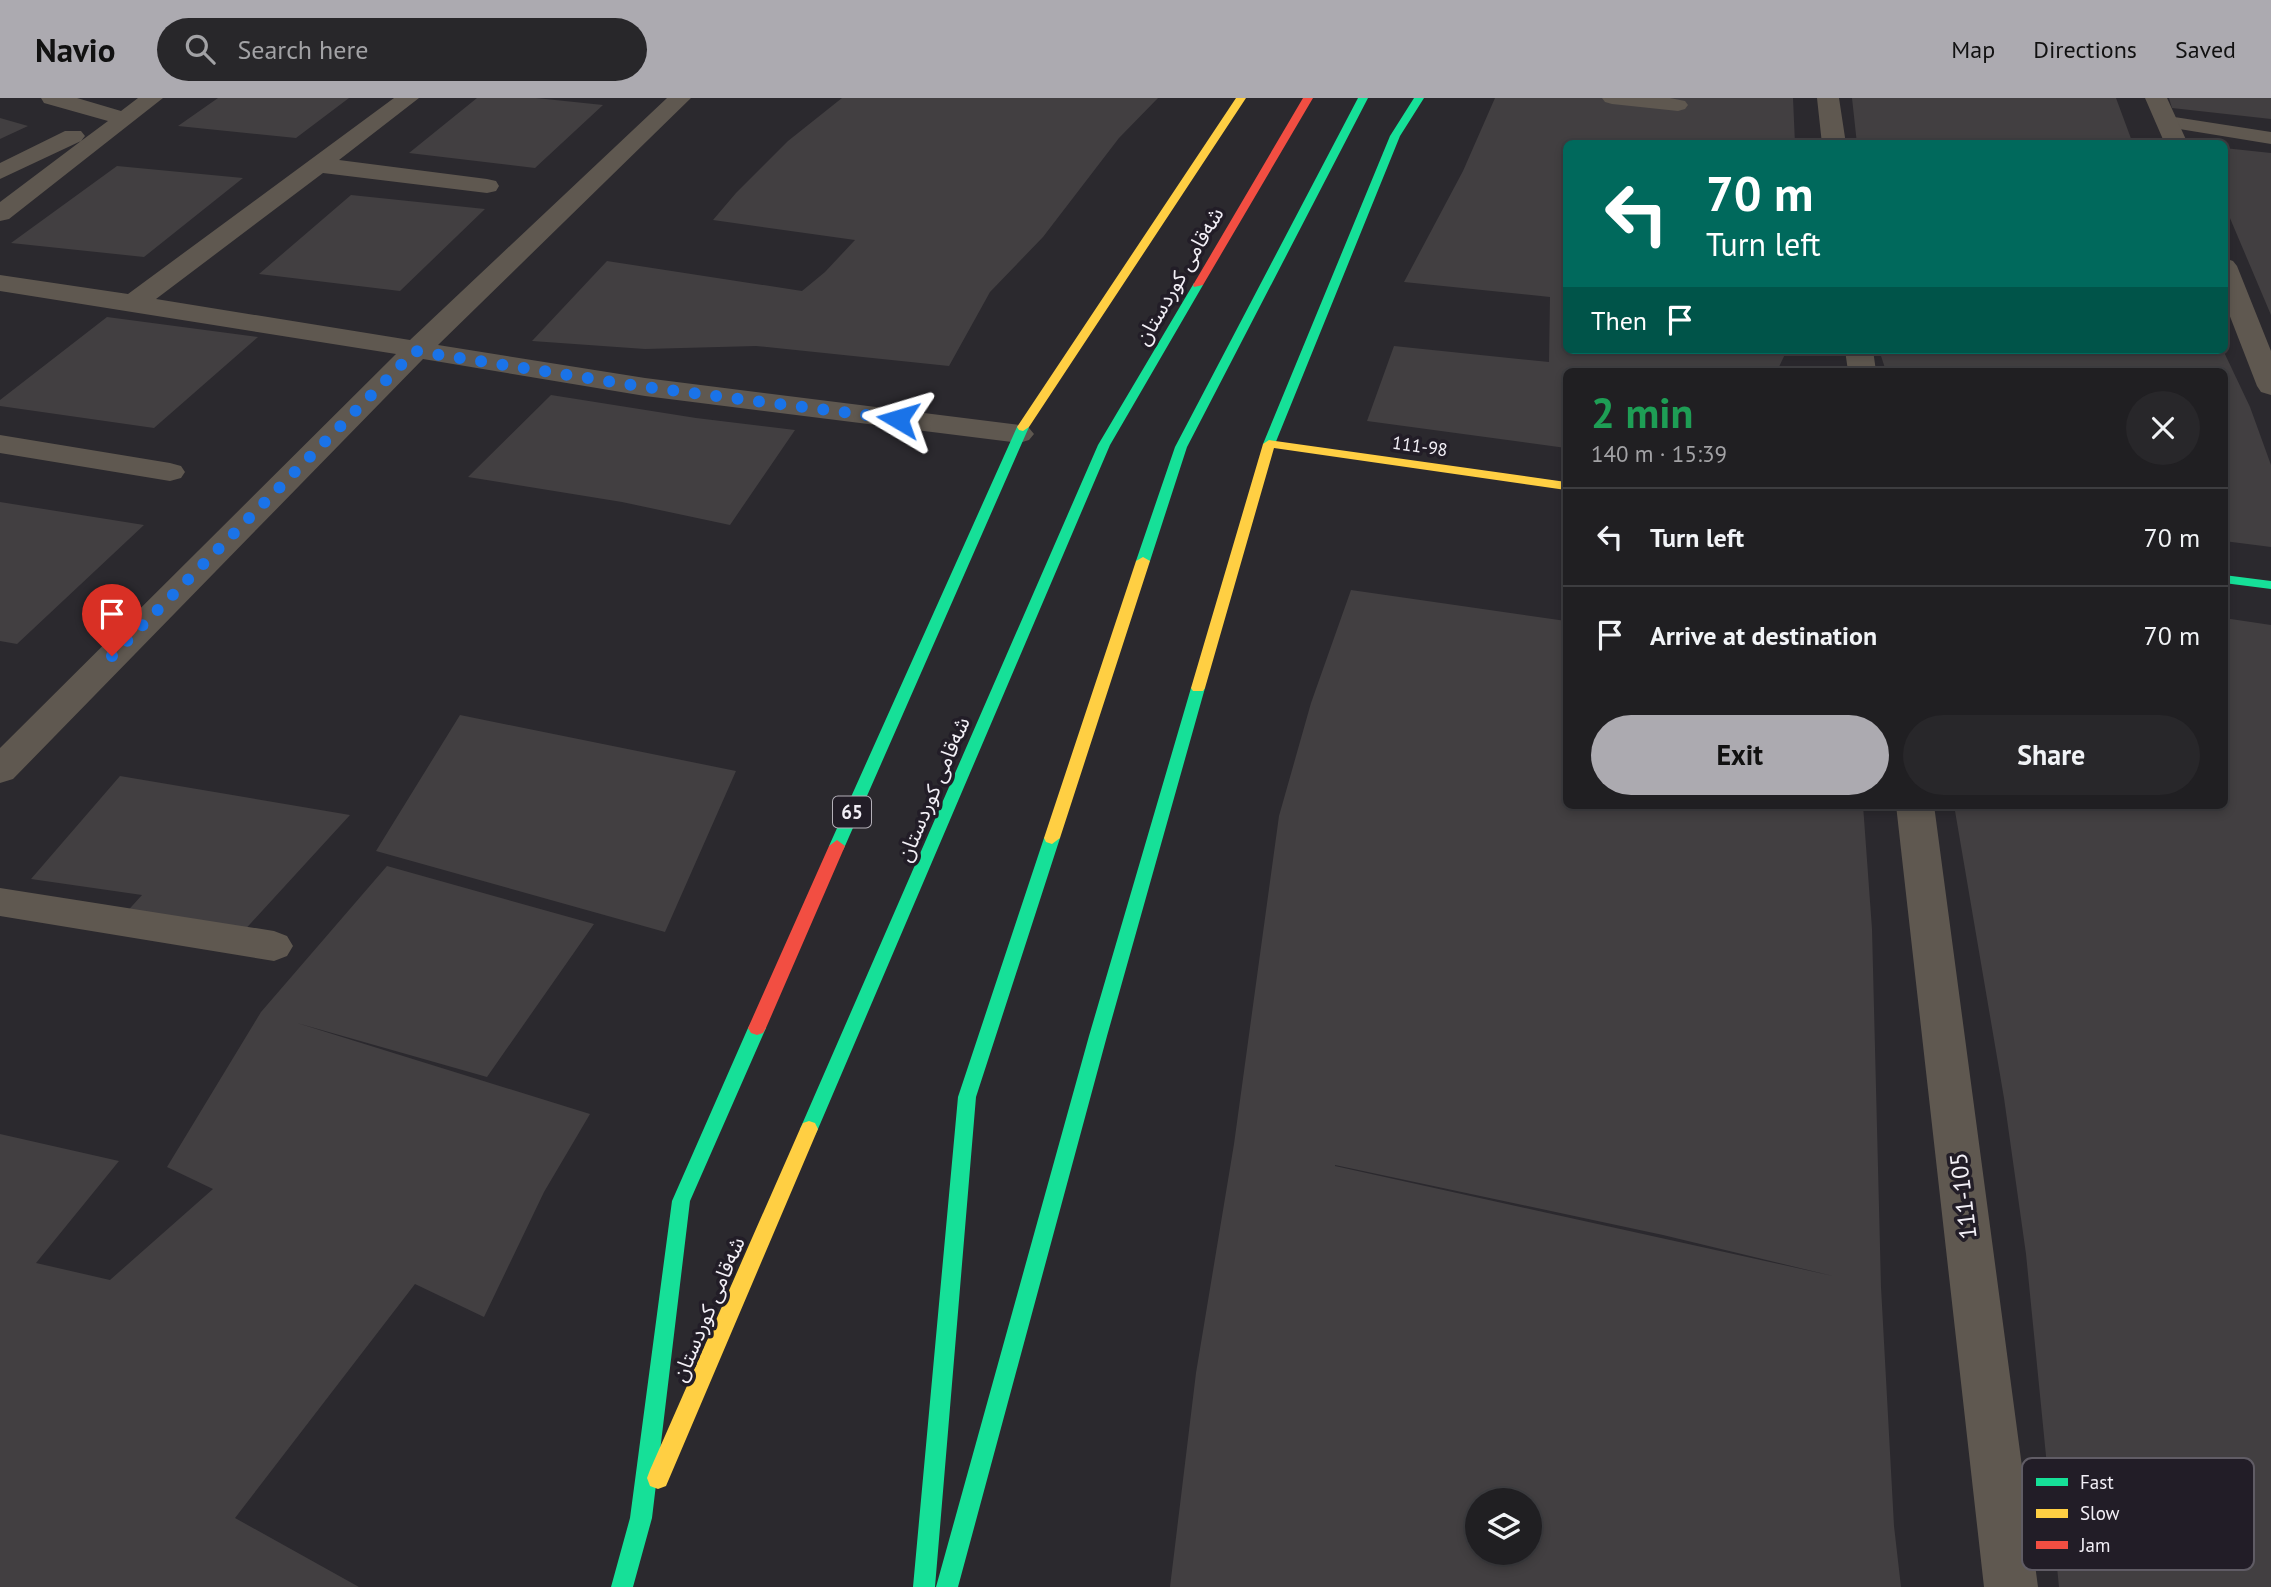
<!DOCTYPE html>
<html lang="en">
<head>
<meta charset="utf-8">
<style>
  :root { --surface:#201f22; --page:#28272a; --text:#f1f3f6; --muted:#a2a2a5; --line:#3d3d40; --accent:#acaab0 }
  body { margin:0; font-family:"PT Sans","Noto Sans Arabic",sans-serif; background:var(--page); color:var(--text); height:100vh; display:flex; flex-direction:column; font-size:26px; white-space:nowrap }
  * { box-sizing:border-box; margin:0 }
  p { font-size:23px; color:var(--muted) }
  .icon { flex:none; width:38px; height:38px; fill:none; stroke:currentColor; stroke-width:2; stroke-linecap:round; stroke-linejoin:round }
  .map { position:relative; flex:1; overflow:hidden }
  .sheet { position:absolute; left:1563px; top:270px; width:665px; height:441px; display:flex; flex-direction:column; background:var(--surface); border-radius:10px; box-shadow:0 4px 10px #0003,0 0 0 2px var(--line) }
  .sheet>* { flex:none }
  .top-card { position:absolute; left:1563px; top:42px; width:665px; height:214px; border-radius:10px; box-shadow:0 4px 10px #0003,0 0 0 2px var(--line); background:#00695c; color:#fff; overflow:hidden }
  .controls { position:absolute; left:1465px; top:1390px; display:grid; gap:14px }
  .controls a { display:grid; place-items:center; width:77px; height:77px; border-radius:50%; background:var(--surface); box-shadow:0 4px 10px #0003,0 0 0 2px var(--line); font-size:35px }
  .pin { position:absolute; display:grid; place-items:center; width:60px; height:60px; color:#fff; margin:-72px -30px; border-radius:50% 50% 50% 0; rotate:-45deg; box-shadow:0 0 7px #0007 }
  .pin .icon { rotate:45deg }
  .me { position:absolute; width:77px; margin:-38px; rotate:277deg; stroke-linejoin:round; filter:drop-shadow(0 0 5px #0008) }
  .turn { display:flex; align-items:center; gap:24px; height:147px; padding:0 28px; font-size:32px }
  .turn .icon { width:91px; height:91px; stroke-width:2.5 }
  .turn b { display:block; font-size:49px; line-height:60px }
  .then { display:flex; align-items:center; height:66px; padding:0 28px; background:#0003; gap:14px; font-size:26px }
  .round { display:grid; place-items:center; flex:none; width:74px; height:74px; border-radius:37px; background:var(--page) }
  .summary { display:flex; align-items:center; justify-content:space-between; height:119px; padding:0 28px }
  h1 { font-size:42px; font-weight:600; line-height:52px; color:#1e9e55 }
  .action { display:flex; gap:14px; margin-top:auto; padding:14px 28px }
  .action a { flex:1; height:80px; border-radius:42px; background:var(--accent); color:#111; font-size:28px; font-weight:600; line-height:80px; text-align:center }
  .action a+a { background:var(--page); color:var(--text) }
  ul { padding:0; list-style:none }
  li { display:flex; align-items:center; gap:21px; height:98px; padding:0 28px; border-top:2px solid var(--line) }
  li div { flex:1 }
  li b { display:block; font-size:26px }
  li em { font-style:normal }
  header { display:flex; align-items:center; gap:42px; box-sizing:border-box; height:98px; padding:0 35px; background:var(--accent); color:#111 }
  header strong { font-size:33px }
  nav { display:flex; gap:38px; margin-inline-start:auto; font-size:24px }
  .search { width:490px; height:63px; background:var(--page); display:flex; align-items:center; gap:18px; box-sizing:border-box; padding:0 24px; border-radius:38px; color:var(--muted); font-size:26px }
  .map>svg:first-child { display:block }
</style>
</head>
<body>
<header>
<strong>Navio</strong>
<div class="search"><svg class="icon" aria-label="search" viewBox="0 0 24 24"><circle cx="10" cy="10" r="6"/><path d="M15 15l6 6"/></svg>Search here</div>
<nav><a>Map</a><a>Directions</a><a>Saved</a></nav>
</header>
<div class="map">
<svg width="2271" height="1489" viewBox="0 0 2271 1489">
  <rect width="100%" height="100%" fill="#2b292e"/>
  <path fill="#423f41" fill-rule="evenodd" d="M 218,0 L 349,0 L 296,40 L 178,28 Z
    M 477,0 L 536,0 L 603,7 L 535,70 L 409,55 Z
    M 842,0 L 1158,0 L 1119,40 L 1043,139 L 990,194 L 949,268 L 756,248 L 645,251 L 532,243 L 607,163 L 802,193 L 825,174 L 855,142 L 713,122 L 736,95 L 788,43 Z
    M 1495,0 L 1793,0 L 1795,46 L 1566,46 L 1566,252 L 1787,252 L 1777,273 L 1566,273 L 1566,350 L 1367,323 L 1394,248 L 1549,264 L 1550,199 L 1404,184 L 1463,73 Z
    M 1852,0 L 2116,0 L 2133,46 L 1857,46 Z
    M 2169,0 L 2271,0 L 2271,21 L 2172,10 Z
    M 0,20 L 28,28 L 0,41 Z
    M 2224,50 L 2271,55 L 2271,217 L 2224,106 Z
    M 117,68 L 243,80 L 144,159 L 11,145 Z
    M 351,97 L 485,111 L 400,193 L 259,176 Z
    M 107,219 L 258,239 L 154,330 L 0,308 L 0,302 Z
    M 1879,252 L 2223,252 L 2250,309 L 2271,367 L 2271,449 L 2224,443 L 2224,273 L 1886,273 Z
    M 551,297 L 696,320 L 795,332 L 730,427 L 622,404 L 468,379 Z
    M 0,404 L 144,427 L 17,546 L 0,543 Z
    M 1351,492 L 1566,523 L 1566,707 L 1863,707 L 1872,831 L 1881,1189 L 1894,1428 L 1901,1489 L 1170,1489 L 1196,1275 L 1234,1046 L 1279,718 L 1311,605 ZM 1335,1067 L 1663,1137 L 1833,1178 L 1335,1068 ZM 1477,1402 L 1530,1402 L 1530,1454 L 1477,1454 Z
    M 2224,520 L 2271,527 L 2271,1489 L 2059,1489 L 2026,1156 L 2004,1000 L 1954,707 L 2224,707 Z
    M 460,617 L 736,673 L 665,834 L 376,753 Z
    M 120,678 L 350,717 L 241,836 L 123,818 L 142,797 L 31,781 Z
    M 387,768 L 594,826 L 487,979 L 297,925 L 590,1016 L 544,1094 L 484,1219 L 415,1186 L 235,1420 L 359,1489 L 0,1489 L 0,1036 L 119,1063 L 36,1165 L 110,1182 L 213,1091 L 167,1069 L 261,914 Z"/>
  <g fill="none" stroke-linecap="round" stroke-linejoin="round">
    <path fill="#5f5850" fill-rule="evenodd" d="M 1602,0 L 1670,0 L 1685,3 L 1688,7 L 1685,11 L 1678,13 L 1612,6 L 1605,4 Z
      M 2168,18 L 2271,34 L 2271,46 L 2161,28 L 2158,24 L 2161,20 Z
      M 0,790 L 274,833 L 287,838 L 293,848 L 287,858 L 274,863 L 0,818 Z"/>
    <path fill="#5f5850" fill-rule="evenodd" d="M 41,0 L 77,0 L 121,13 L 138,0 L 163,0 L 9,121 L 0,123 L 0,104 L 81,43 L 0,81 L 0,65 L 65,33 L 81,33 L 85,38 L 81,43 L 108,23 L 44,5 Z
      M 394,0 L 419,0 L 339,62 L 487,81 L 496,83 L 499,88 L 496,93 L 487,95 L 323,75 L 156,201 L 410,242 L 667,0 L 691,0 L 438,247 L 645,280 L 1019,327 L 1029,330 L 1034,336 L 1029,342 L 1019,345 L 645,298 L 423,261 L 13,681 L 0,685 L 0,650 L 396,256 L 0,193 L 0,177 L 128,196 Z
      M 1817,0 L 1839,0 L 1846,46 L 1822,46 Z
      M 2145,0 L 2167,0 L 2188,46 L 2165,46 Z
      M 2224,160 L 2233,163 L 2237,168 L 2271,253 L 2271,297 L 2261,294 L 2257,288 L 2224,203 Z
      M 1845,252 L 1873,252 L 1876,273 L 1848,273 Z
      M 0,337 L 170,365 L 181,368 L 185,374 L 181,380 L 170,383 L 0,355 Z
      M 1896,707 L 1934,707 L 2038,1489 L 1984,1489 Z"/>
    <path fill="#16e098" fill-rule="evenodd" d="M 1358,0 L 1368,0 L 1187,349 L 1150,463 L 1143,467 L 1138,466 L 1136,463 L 1175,349 Z
      M 1414,0 L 1424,0 L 1400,38 L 1275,346 L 1273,349 L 1265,349 L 1263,346 L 1390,38 Z
      M 1194,185 L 1203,187 L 1110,347 L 818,1031 L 815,1037 L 809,1039 L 803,1037 L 800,1031 L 1098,347 Z
      M 1023,325 L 1029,329 L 845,748 L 843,752 L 831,752 L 829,748 L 1017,329 Z
      M 2224,477 L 2271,483 L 2271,491 L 2224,485 Z
      M 1198,585 L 1205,590 L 1107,938 L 958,1489 L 936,1489 L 1089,938 L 1191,590 Z
      M 1052,734 L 1060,740 L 976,999 L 935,1489 L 913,1489 L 958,999 L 1044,740 Z
      M 757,923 L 763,925 L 766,930 L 690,1103 L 652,1420 L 633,1489 L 611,1489 L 630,1420 L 672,1103 L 748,930 L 751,925 Z"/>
    <path fill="#ffcf43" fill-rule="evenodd" d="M 1236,0 L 1246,0 L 1029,329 L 1023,333 L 1019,332 L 1017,329 Z
      M 1269,342 L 1566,384 L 1566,392 L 1274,350 L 1205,590 L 1203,593 L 1193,593 L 1191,590 L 1263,346 Z
      M 1143,459 L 1150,463 L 1060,740 L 1052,746 L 1046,744 L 1044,740 L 1136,463 Z
      M 809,1023 L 815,1025 L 818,1031 L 666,1388 L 658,1391 L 650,1388 L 647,1380 L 650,1372 L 800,1031 L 803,1025 Z"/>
    <path fill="#f24e42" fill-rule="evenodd" d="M 1303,0 L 1313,0 L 1203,187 L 1194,189 L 1193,187 Z
      M 837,742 L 845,748 L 766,930 L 763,935 L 757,937 L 751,935 L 748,930 L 829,748 Z"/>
  </g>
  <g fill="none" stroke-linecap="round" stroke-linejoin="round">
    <path stroke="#1a73e8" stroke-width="12" stroke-dasharray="0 21.6" d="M 112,558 L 415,253 L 645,289 L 898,321"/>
  </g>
  <g text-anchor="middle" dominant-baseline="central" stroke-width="7" stroke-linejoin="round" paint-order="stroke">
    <g font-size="18" fill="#f2eff6" stroke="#221d27">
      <text transform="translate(1420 348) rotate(8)">111-98</text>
    </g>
    <rect fill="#221d27" stroke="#b4b0b8" stroke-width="2" x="833" y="698.5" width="38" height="31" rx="5"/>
    <g font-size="19" font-weight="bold" fill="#f2eff6">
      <text x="852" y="714">65</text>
    </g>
    <g font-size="21" fill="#f2eff6" stroke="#221d27">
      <text transform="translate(1179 178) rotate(-60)">شەقامی کوردستان</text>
      <text transform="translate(933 691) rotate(-67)">شەقامی کوردستان</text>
      <text transform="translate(708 1211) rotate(-67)">شەقامی کوردستان</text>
    </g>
    <g font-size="24" fill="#f2eff6" stroke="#221d27">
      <text transform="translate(1963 1098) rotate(-97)">111-105</text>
    </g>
  </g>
  <rect x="2022" y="1360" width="232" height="112" rx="10" fill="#221d27" stroke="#605c65" stroke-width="2"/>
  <rect x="2036" y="1380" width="32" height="8" fill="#16e098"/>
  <rect x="2036" y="1411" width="32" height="9" fill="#ffcf43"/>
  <rect x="2036" y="1443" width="32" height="8" fill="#f24e42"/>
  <g font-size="19" fill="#f2eff6">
    <text x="2080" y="1391">Fast</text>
    <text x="2080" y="1422">Slow</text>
    <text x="2080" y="1454">Jam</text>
  </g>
</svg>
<div class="controls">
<a><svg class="icon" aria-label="layers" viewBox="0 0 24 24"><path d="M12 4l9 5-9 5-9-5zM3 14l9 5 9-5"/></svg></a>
</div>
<div class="pin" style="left:112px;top:558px;background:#d93025"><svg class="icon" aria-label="arrive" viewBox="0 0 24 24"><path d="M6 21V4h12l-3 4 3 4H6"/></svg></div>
<svg class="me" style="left:898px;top:321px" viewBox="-20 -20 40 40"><path d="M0-17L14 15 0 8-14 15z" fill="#1a73e8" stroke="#fff" stroke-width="4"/></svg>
<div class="top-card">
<div class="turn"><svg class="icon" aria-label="left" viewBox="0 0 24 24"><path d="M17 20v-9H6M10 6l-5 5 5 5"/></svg><div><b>70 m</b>Turn left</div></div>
<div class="then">Then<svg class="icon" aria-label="arrive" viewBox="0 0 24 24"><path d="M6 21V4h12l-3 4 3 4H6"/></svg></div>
</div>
<section class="sheet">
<div class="summary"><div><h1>2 min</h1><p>140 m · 15:39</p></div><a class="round"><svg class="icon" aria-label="close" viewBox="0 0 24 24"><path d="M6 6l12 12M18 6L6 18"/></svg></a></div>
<ul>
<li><svg class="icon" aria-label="left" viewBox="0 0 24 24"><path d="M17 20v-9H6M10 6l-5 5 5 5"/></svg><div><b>Turn left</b></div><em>70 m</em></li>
<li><svg class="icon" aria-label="arrive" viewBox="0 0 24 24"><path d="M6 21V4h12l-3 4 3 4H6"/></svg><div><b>Arrive at destination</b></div><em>70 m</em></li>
</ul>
<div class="action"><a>Exit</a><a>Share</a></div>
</section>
</div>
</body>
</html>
